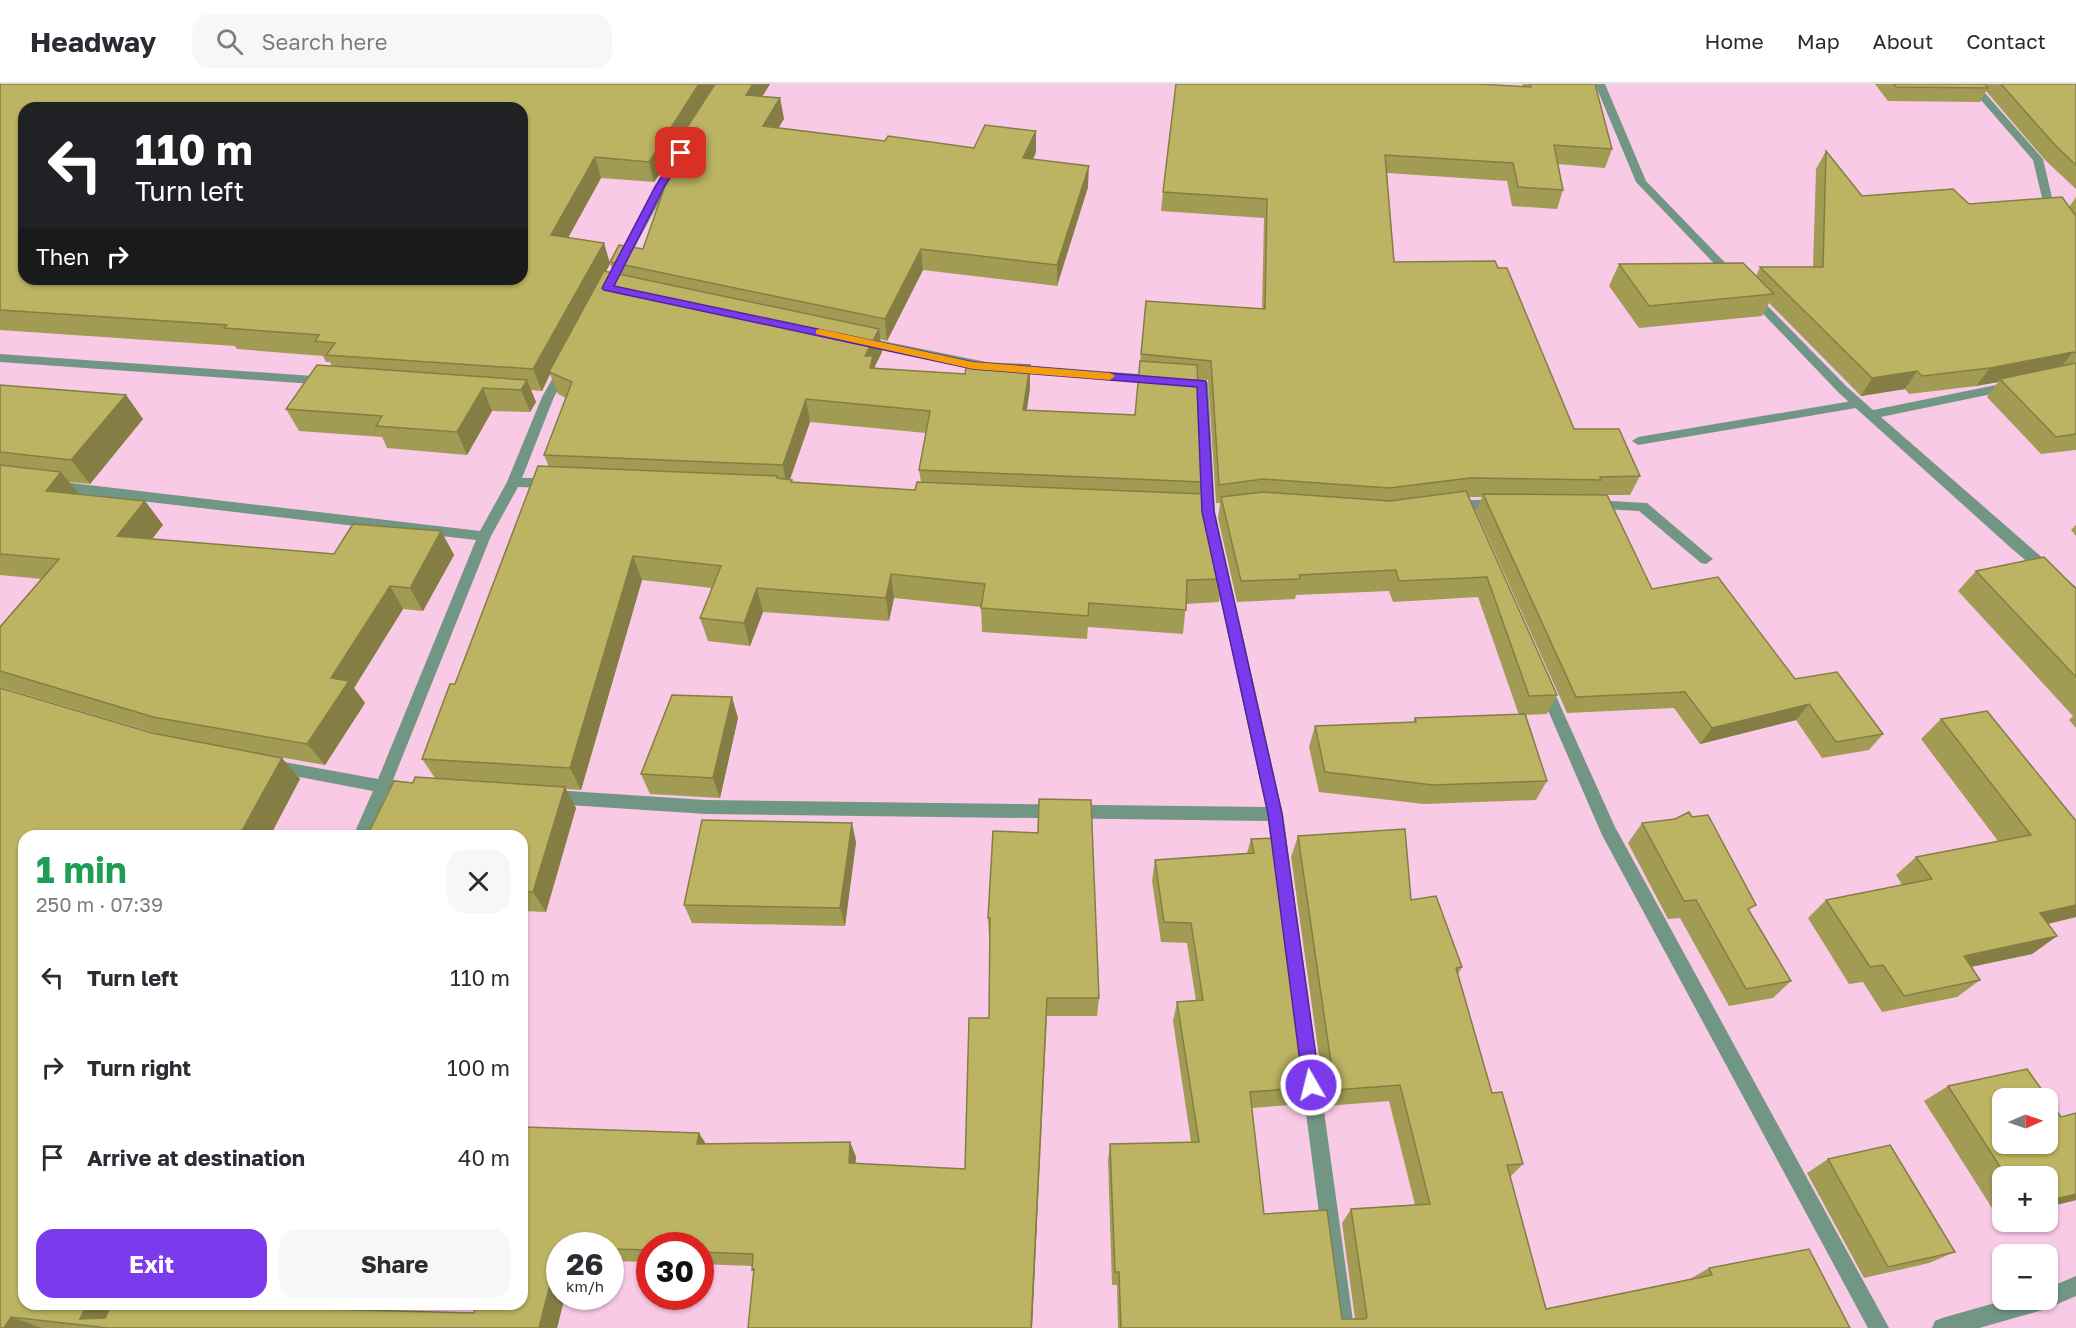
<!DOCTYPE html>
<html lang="en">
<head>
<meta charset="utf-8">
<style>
  :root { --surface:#fff; --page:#f7f7f7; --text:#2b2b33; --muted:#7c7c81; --line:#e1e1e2; --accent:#7c3aed }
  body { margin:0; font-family:"Golos Text",sans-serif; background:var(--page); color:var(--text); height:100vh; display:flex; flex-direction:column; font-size:22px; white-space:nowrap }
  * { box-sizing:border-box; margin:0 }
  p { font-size:20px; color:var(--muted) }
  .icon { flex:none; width:33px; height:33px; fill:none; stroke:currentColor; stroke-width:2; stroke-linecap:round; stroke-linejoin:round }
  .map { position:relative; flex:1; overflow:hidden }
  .sheet { position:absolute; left:18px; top:746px; width:510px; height:480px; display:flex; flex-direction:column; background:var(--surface); border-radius:18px; box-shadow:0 2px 4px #0004 }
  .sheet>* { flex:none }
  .guide { position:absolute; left:18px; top:18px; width:510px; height:183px; border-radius:18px; box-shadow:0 2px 4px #0004; background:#202124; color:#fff; overflow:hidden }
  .needle { width:39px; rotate:88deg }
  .controls { position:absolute; left:1992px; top:1004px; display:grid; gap:12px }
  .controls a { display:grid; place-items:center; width:66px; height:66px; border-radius:12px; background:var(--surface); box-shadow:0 2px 4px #0004; font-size:30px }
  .speed { position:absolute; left:546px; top:1148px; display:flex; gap:12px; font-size:30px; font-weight:700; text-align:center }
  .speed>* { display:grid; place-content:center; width:78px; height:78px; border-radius:50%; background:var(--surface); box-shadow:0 2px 4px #0004; line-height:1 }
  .speed small { font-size:15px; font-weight:400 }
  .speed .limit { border:9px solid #d22; background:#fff; color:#111 }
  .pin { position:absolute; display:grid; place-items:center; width:51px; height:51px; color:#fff; margin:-26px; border-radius:12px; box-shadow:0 3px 9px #0006 }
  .me { position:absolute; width:66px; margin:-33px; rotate:352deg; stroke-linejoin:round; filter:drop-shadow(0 0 4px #0008) }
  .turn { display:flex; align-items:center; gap:21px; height:126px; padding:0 18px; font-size:27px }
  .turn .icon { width:78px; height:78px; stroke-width:2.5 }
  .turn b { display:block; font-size:42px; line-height:51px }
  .then { display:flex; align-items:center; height:57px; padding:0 18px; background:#0003; gap:12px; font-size:22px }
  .round { display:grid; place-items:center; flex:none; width:63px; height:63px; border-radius:18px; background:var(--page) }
  .head { display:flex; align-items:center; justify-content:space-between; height:102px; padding:0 18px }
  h1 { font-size:36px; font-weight:700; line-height:45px; color:#1e9e55 }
  .button { display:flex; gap:12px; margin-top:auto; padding:12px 18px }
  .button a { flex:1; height:69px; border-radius:18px; background:var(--accent); color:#fff; font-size:24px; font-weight:700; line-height:69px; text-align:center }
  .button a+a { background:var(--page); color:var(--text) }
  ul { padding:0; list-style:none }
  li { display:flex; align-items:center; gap:18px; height:90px; padding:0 18px }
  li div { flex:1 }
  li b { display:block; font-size:22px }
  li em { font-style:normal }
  header { display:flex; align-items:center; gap:36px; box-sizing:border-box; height:84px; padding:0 30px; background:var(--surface); border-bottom:2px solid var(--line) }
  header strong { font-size:28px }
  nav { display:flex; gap:33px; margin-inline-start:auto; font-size:21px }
  .search { width:420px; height:54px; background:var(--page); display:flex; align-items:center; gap:15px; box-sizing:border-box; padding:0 21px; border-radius:18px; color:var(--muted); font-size:22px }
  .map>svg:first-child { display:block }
</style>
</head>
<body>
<header>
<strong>Headway</strong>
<div class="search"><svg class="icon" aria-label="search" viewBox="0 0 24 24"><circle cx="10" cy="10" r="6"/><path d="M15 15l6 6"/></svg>Search here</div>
<nav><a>Home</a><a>Map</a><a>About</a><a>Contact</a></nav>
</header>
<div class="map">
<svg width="2076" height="1244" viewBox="0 0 2076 1244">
  <rect width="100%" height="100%" fill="#f9cae5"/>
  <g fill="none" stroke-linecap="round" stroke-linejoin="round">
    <path fill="#729684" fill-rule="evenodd" d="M 1858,316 L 1862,317 L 1862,323 L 1638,361 L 1632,357 L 1638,353 Z"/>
    <path fill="#729684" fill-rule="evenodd" d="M 1595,0 L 1605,0 L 1646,97 L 1737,191 L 1737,195 L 1729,195 L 1636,98 Z
      M 1967,0 L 1977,0 L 2043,75 L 2053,118 L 2076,149 L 2076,159 L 2072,158 L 2043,118 L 2033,76 Z
      M 677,73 L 682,76 L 625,181 L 623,183 L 615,183 L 613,181 L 672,76 Z
      M 1752,209 L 1756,210 L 1847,303 L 1873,326 L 2011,298 L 2015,299 L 2015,305 L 2011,306 L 1881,333 L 2076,503 L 2076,516 L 2071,515 L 2011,464 L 1839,309 L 1748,214 L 1746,212 Z
      M 863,253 L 986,278 L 992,282 L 986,286 L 859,260 L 859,254 Z
      M 0,270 L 327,293 L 333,297 L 327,301 L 0,278 Z
      M 564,280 L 570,284 L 554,313 L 522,394 L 550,394 L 557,399 L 550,404 L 518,403 L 491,452 L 393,696 L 415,699 L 417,704 L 415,709 L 409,711 L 387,709 L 369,752 L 353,752 L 373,707 L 273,688 L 268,687 L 265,682 L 268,677 L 273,676 L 378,695 L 476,456 L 55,407 L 48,402 L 55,397 L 480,447 L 507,398 L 542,313 L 560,281 Z
      M 1010,280 L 1202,295 L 1208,299 L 1215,428 L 1283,730 L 1354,1244 L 1334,1244 L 1268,737 L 706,730 L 553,720 L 547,718 L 545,713 L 547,708 L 553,706 L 706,716 L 1266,723 L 1201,428 L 1196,302 L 1006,287 L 1004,284 Z
      M 1499,415 L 1506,420 C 1499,427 1451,429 1444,422 L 1451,417 Z
      M 1592,416 L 1647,419 L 1713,475 L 1706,480 L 1701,479 L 1639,427 L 1587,424 L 1585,421 Z
      M 1544,595 L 1549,597 L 1551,601 L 1615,743 L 1889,1244 L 1868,1244 L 1602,751 L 1537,601 L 1539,597 Z
      M 2076,1192 L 2076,1212 L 2046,1225 L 1979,1244 L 1932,1244 L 1935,1237 L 1942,1234 L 2009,1215 L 2048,1215 L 2048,1204 Z"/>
  </g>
  <path fill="#a29b54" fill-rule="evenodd" d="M 0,0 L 770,0 L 762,13 L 780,14 L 784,35 L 778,44 L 885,57 L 1036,68 L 1033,75 L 1088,103 L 1057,202 L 923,186 L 887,257 L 880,255 L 882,268 L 875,282 L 875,284 L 965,290 L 1030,281 L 1030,304 L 1027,326 L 1135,331 L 1146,217 L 1262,225 L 1264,134 L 1161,127 L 1163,108 L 1523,2 L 1522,0 L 1595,0 L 1612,65 L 1605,84 L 1558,80 L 1563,106 L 1557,125 L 1512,122 L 1507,97 L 1387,89 L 1394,178 L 1574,345 L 1640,392 L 1630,411 L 1594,411 L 1652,505 L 1883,650 L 1869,666 L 1822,674 L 1796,636 L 1700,660 L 1674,624 L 1567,629 L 1476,427 L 1482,413 L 1469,413 L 1557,611 L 1547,630 L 1526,631 L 1547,697 L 1536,716 L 1424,720 L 1319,708 L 1309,663 L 1315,642 L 1413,638 L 1415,634 L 1519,631 L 1478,513 L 1393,518 L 1389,507 L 1296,511 L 1295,515 L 1237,518 L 1218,434 L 1220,419 L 1216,419 L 1208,296 L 1197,295 L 1202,398 L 1200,410 L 1223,495 L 1219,518 L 1186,520 L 1183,550 L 1088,543 L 1087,555 L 982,548 L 981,523 L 894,514 L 889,537 L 763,528 L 750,562 L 708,557 L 700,534 L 712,504 L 642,496 L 581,706 L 566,705 L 576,724 L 546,828 L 522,827 L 522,752 L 413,699 L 435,694 L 422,675 L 549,383 L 544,371 L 566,314 L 558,310 L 550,290 L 542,307 L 531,306 L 536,318 L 530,328 L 492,327 L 467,371 L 387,364 L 382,353 L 299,347 L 286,325 L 332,282 L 330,278 L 326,278 L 323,272 L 237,265 L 235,262 L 0,246 ZM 665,82 L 668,94 L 643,165 L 610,178 L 613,189 L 606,187 L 610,180 L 604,159 L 568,154 L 601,94 L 654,98 ZM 810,338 L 926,349 L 919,386 L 921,398 L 915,406 L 792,398 L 790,396 Z
    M 1875,0 L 2076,0 L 2076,105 L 2045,76 L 1986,7 L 1980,18 L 1888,17 Z
    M 1826,67 L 1862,112 L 1969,120 L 2069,123 L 2076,113 L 2076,366 L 2041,370 L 1987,313 L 1998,298 L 1976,302 L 1909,310 L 1905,305 L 1861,312 L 1769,219 L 1762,232 L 1639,244 L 1609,202 L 1619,180 L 1756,192 L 1760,183 L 1813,183 L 1816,85 Z
    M 0,301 L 126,311 L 143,335 L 90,400 L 69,398 L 80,411 L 145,417 L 163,441 L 152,455 L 334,470 L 353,440 L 441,447 L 454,471 L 423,527 L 403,525 L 354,604 L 365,619 L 325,681 L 279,673 L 282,674 L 300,695 L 270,752 L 24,752 L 24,1220 L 350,1220 L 348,1226 L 474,1229 L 476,1220 L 522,1220 L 522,1050 L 524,1043 L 699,1049 L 706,1060 L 850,1058 L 856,1073 L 855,1080 L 965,1085 L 969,934 L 989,934 L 990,853 L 989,853 L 988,834 L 993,747 L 1038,749 L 1039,715 L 1091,716 L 1099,914 L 1097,932 L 1047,932 L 1032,1244 L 748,1244 L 754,1189 L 752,1186 L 752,1182 L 700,1180 L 700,1161 L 650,1161 L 650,1178 L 610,1177 L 610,1161 L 560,1161 L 560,1212 L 565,1212 L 557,1244 L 0,1244 L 0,604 L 152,649 L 162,651 L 0,603 L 0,543 L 42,495 L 0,491 Z
    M 2076,441 L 2076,452 L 2071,446 Z
    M 1976,487 L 2076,505 L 2076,644 L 2069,636 L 2073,632 L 1958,507 Z
    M 738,634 L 720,714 L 650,710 L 641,690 Z
    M 1941,635 L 2076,737 L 2076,833 L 2048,840 L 2057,852 L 2032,870 L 1971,883 L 1980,896 L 1957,913 L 1882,928 L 1863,898 L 1849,900 L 1808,834 L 1826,816 L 1902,801 L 1896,791 L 1916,773 L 1998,757 L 1921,655 Z
    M 1642,739 L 1749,827 L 1791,897 L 1773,914 L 1729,922 L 1680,834 L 1668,835 L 1628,759 Z
    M 1298,752 L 1411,816 L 1462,883 L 1458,890 L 1492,1009 L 1523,1080 L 1510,1093 L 1546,1225 L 1690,1195 L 1709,1184 L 1850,1244 L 1118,1244 L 1117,1201 L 1112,1201 L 1108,1076 L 1110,1060 L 1191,1058 L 1173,937 L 1177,918 L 1196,917 L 1187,859 L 1161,858 L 1152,797 L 1155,776 L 1247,769 L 1251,755 L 1310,1003 L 1303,1020 L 1252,1024 L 1264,1130 L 1342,1235 L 1355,1235 L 1342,1139 L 1351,1125 L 1415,1121 L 1389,1017 L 1326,1022 L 1291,773 Z
    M 856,758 L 845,842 L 692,839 L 684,821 Z
    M 1948,1002 L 2061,1033 L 2076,1029 L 2076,1116 L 2048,1123 L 2048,1092 L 2002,1092 L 2002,1134 L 1999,1135 L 1924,1017 Z
    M 1828,1075 L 1955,1168 L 1929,1179 L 1864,1194 L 1807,1089 Z"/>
  <path fill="#847e45" d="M 699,0 L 716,0 L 664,79 L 665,82 L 654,98 L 649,78 Z
    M 753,0 L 770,0 L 750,31 L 746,11 Z
    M 780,14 L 784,35 L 767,62 L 763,42 Z
    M 1036,47 L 1036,68 L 1024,95 L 1023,74 Z
    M 595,73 L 601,94 L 558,172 L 551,151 Z
    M 1089,82 L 1088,103 L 1057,202 L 1057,181 Z
    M 604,159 L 610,180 L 551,289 L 549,288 L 550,290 L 542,307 L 533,285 Z
    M 921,165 L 923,186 L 887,257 L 885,235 Z
    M 879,245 L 882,268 L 875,282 L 876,295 L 868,294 L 865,272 Z
    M 2073,268 L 2059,286 L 2000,295 L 1998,298 L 1976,302 L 1990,284 Z
    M 1030,281 L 1030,304 L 1023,349 L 1023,326 Z
    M 1917,287 L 1905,305 L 1861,312 L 1872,294 Z
    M 527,296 L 536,318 L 530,328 L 521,306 Z
    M 483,304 L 492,327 L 467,371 L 457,348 Z
    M 126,311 L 143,335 L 90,400 L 71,376 Z
    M 806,315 L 810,338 L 787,403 L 783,381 Z
    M 61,388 L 81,412 L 46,407 Z
    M 145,417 L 163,441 L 136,475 L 117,452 Z
    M 441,447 L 454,471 L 423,527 L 410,504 Z
    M 633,472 L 642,496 L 581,706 L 570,684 Z
    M 891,490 L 894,514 L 889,537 L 886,514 Z
    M 390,502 L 403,525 L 354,604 L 365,619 L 325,681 L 307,660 L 331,594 Z
    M 757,504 L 763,528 L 750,562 L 744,539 Z
    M 732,613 L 738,634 L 720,714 L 713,694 Z
    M 1809,620 L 1796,636 L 1700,660 L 1712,644 Z
    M 282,674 L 300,695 L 270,752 L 239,752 Z
    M 565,703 L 576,724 L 546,828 L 533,808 Z
    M 852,739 L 856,758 L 845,842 L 840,824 Z
    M 2076,821 L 2076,833 L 2016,847 L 2040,829 Z
    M 2057,852 L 2032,870 L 1941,889 L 1964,872 Z
    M 1047,914 L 1032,1244 L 1031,1244 Z
    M 699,1049 L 708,1064 L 697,1060 Z
    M 850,1058 L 856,1073 L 854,1094 L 849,1079 Z
    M 2076,1110 L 2076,1116 L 2048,1123 L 2048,1117 Z
    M 559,1163 L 560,1164 L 560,1212 L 565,1212 L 557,1244 L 539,1244 Z
    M 87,1220 L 122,1220 L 110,1244 L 80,1235 Z
    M 324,1220 L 350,1220 L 344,1236 L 322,1225 Z
    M 11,1233 L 42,1244 L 4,1244 Z"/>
  <path fill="#bcb462" stroke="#847e45" stroke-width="1.5" fill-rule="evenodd" d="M 0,0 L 699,0 L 649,78 L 595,73 L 551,151 L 604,159 L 533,285 L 326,271 L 335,259 L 315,257 L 319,251 L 224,244 L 227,241 L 0,226 ZM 24,24 L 522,24 L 522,195 L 24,195 Z
    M 715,0 L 753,0 L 746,11 L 780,14 L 763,42 L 885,57 L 888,52 L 974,64 L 985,41 L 1036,47 L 1023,74 L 1089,82 L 1057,181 L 921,165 L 885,235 L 610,178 L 619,161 L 643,165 L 673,79 L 664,79 Z
    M 1176,0 L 1479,0 L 1531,3 L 1530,0 L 1595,0 L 1612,65 L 1554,61 L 1563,106 L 1518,103 L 1513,79 L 1385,71 L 1394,178 L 1495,177 L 1498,184 L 1507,184 L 1574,345 L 1619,345 L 1640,392 L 1600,393 L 1601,396 L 1470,394 L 1389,404 L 1263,395 L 1219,401 L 1211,277 L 1141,270 L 1146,217 L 1265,225 L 1267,115 L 1163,108 Z
    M 1894,0 L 1985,0 L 1988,4 L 1896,3 Z
    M 2001,0 L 2076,0 L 2076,81 L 2055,61 Z
    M 1826,67 L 1862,112 L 1953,105 L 1969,120 L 2062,113 L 2076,132 L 2076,269 L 2073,268 L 1990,284 L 1922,292 L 1917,287 L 1872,294 L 1760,183 L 1823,183 Z
    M 1743,179 L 1774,210 L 1649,222 L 1619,180 Z
    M 604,187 L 879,245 L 865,272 L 873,272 L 870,284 L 965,290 L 967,278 L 1030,281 L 1023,326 L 1135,331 L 1140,277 L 1197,281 L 1202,398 L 919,386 L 930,327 L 806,315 L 783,381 L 544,371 L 572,298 L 549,288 Z
    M 2076,279 L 2076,350 L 2056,353 L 2000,295 Z
    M 317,281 L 527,296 L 521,306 L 483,304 L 457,348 L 376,342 L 382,332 L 286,325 Z
    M 0,301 L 126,311 L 71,376 L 0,368 Z
    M 0,381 L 61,388 L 46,407 L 145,417 L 117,452 L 334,470 L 353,440 L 441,447 L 410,504 L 390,502 L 331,594 L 349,597 L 307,660 L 153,633 L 0,587 L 0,543 L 59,475 L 0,470 Z
    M 538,382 L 777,392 L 777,394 L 792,396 L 791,398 L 915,406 L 917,398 L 1204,410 L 1223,495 L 1187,496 L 1186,526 L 1089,519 L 1088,532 L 981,524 L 985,500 L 891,490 L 886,514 L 757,504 L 744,539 L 700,534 L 721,482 L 633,472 L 570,684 L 422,675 L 450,600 L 455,600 Z
    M 1466,407 L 1557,611 L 1529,612 L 1487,493 L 1399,497 L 1396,486 L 1299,491 L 1300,495 L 1241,497 L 1221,413 L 1263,408 L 1390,417 Z
    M 1483,410 L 1607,411 L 1652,505 L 1718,493 L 1795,595 L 1837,588 L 1883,650 L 1836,658 L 1809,620 L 1712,644 L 1685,608 L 1576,613 Z
    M 2044,473 L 2076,505 L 2076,593 L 1976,487 Z
    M 0,604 L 152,649 L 282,674 L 239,752 L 24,752 L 24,1220 L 87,1220 L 80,1235 L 105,1234 L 112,1220 L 324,1220 L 322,1225 L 474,1229 L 476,1220 L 522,1220 L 522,1050 L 524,1043 L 699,1049 L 697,1060 L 850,1058 L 849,1079 L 965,1085 L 969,934 L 989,934 L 990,834 L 988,834 L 993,747 L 1038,749 L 1039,715 L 1091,716 L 1099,914 L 1047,914 L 1031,1244 L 748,1244 L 754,1185 L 752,1186 L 753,1170 L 700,1168 L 700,1161 L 650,1161 L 650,1166 L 610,1165 L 610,1161 L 560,1161 L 539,1244 L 108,1244 L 11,1233 L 4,1244 L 0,1244 Z
    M 672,611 L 732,613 L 713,694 L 641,690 Z
    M 1987,627 L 2076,737 L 2076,821 L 2040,829 L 2057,852 L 1964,872 L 1980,896 L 1904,912 L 1883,881 L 1870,883 L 1826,816 L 1932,795 L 1916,773 L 2031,751 L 1941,635 Z
    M 1525,630 L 1547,697 L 1433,701 L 1325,688 L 1315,642 L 1416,638 L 1415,634 Z
    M 415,693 L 565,703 L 533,808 L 522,808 L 522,752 L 367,752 L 394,697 L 413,699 Z
    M 1689,728 L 1692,733 L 1708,731 L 1756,821 L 1748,825 L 1791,897 L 1746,905 L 1696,816 L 1684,817 L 1642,739 L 1675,735 Z
    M 702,736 L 852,739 L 840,824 L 684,821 Z
    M 1405,745 L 1411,816 L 1436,812 L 1462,883 L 1456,884 L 1492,1009 L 1502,1008 L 1523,1080 L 1507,1081 L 1546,1225 L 1712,1191 L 1709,1184 L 1809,1165 L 1850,1244 L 1121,1244 L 1119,1188 L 1115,1188 L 1110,1060 L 1199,1058 L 1177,918 L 1203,916 L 1191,839 L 1164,838 L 1155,776 L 1254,769 L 1251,755 L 1277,754 L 1310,1003 L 1250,1008 L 1264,1130 L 1327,1126 L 1342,1235 L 1365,1235 L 1367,1233 L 1351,1125 L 1430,1120 L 1400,1001 L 1335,1006 L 1298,752 Z
    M 2027,985 L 2061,1033 L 2076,1029 L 2076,1110 L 2048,1117 L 2048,1092 L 2006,1092 L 1948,1002 ZM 2002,1014 L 2048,1014 L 2048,1059 L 2002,1059 Z
    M 1890,1061 L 1955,1168 L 1888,1183 L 1828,1075 Z"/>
  <path fill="#7c3aed" stroke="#51269a" stroke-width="1.5" d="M 681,66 L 686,69 L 664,103 L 614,202 L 973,278 L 1206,297 L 1214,428 L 1282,730 L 1320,1001 L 1317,1007 L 1311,1010 L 1305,1007 L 1303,1001 L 1268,730 L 1202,428 L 1197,303 L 973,285 L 604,206 L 602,204 L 655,103 L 678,67 Z"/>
  <path fill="#f59e0b" d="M 820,245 L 973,278 L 1110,289 L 1115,292 L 1110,296 L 973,285 L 816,250 L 816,246 Z"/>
</svg>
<div class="controls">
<a><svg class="needle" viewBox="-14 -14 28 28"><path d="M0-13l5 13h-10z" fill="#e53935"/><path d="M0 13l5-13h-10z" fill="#7c7c81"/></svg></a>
<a>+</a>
<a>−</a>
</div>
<div class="speed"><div>26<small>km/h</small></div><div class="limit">30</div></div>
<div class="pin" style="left:681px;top:69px;background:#d93025"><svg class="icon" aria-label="arrive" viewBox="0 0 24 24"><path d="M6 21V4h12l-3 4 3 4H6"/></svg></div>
<svg class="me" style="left:1311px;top:1001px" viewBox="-20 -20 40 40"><circle r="17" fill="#7c3aed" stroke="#fff" stroke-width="3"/><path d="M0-11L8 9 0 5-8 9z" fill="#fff"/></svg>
<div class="guide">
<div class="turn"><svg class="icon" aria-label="left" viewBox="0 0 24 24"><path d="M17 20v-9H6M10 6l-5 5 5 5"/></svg><div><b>110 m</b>Turn left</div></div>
<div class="then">Then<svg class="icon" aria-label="right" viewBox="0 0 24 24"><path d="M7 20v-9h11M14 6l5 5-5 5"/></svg></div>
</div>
<section class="sheet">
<div class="head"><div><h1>1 min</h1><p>250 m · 07:39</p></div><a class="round"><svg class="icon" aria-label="close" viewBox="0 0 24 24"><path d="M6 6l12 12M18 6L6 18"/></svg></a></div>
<ul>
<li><svg class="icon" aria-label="left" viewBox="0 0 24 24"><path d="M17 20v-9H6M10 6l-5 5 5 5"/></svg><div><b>Turn left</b></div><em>110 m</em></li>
<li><svg class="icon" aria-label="right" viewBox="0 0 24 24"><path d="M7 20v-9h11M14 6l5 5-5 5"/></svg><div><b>Turn right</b></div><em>100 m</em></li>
<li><svg class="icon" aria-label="arrive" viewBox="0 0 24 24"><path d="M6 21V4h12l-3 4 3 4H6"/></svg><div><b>Arrive at destination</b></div><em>40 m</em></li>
</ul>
<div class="button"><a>Exit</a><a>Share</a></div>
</section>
</div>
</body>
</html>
